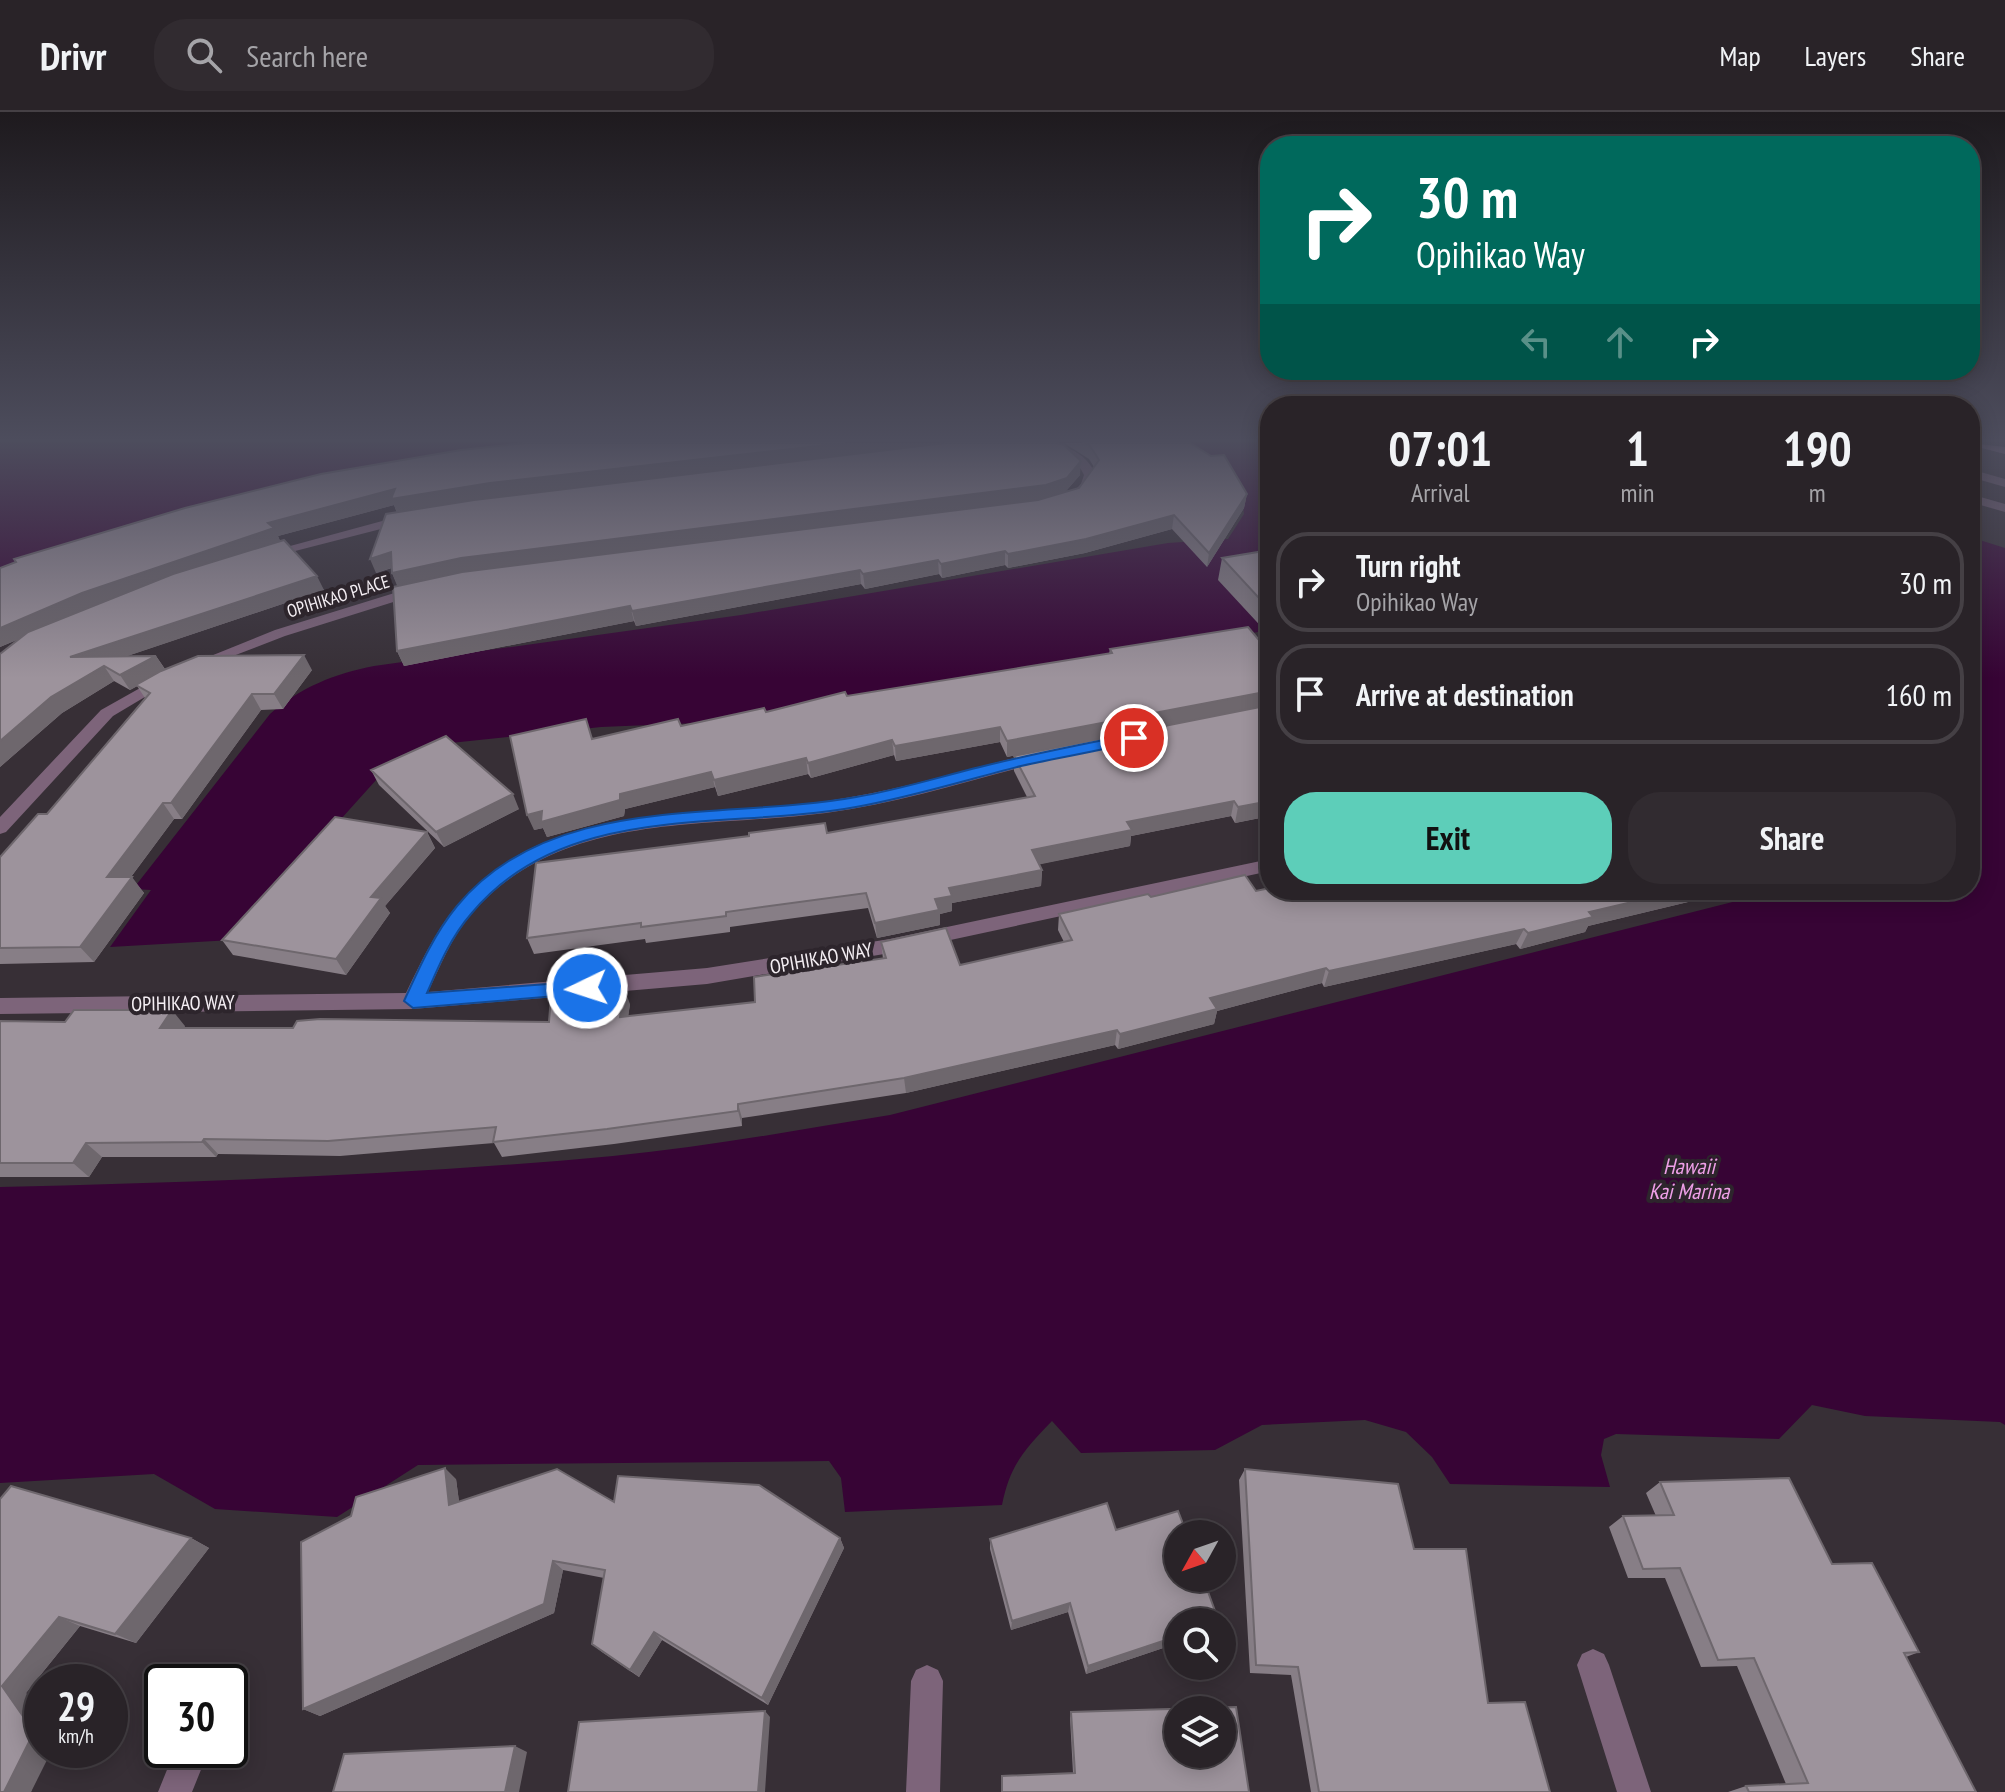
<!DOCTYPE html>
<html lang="en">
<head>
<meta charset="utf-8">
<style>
  :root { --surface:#292328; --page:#312b30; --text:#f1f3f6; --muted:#a5a4a8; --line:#454045; --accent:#5dceb9 }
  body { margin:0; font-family:"PT Sans Narrow",sans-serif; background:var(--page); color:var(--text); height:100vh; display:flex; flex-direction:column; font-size:30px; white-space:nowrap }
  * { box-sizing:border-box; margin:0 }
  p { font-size:26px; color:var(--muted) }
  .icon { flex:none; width:44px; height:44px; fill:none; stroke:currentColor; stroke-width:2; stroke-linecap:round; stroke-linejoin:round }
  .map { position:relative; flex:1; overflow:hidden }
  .drawer { position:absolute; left:1260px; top:284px; width:720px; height:504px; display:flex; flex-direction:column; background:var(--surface); border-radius:32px; box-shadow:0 4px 20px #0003,0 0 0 2px var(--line) }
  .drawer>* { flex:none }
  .guide { position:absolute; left:1260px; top:24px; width:720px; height:244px; border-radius:32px; box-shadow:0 4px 20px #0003,0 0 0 2px var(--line); background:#00695c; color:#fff; overflow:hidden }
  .needle { width:52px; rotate:230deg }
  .fabs { position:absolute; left:1164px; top:1408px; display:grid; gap:16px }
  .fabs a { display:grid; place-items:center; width:72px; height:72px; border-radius:50%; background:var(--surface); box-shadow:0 4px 20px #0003,0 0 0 2px var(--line); font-size:40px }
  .speed { position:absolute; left:24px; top:1552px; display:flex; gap:16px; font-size:40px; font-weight:700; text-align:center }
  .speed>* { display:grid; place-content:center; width:104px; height:104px; border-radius:50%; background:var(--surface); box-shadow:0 4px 20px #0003,0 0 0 2px var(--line); line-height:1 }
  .speed small { font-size:20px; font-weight:400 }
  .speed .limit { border:4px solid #111; border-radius:12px; background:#fff; color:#111 }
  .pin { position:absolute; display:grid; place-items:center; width:68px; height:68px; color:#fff; margin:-34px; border:4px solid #fff; border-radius:50%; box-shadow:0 2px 8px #0007 }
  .me { position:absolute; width:88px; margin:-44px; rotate:266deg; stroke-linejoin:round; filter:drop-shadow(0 0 6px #0008) }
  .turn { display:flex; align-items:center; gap:28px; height:168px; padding:0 24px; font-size:36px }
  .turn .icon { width:104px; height:104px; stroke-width:2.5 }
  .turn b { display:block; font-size:56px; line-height:68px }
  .lanes { display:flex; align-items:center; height:76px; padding:0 24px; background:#0003; justify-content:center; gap:40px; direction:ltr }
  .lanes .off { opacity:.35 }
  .eta { display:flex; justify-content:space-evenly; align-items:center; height:136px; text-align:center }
  .eta b { font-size:48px; font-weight:800; line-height:56px }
  .cta { display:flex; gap:16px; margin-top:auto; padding:16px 24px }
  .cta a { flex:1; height:92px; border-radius:32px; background:var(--accent); color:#111; font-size:32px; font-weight:800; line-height:92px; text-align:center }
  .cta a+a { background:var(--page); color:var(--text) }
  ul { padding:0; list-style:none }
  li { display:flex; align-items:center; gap:24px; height:100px; margin:0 16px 12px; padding:0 8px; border:4px solid var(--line); border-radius:32px }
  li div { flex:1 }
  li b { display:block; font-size:30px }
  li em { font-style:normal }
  header { display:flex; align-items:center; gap:48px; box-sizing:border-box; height:112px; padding:0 40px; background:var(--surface); border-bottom:2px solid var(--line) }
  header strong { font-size:38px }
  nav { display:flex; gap:44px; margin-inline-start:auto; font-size:28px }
  .search { width:560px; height:72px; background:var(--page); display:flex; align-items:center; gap:20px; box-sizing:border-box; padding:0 28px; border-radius:32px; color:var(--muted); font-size:30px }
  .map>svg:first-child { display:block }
</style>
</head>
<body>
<header>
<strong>Drivr</strong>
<div class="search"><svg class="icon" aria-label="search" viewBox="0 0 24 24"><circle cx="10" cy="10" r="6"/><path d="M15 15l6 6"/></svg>Search here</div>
<nav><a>Map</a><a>Layers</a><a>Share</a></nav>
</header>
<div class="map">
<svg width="2005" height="1680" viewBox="0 0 2005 1680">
  <rect width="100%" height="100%" fill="#372f36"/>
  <path fill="#370435" d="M 0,331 L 592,331 L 0,466 Z
    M 1190,331 L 1270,331 L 1270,518 L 721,610 L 601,615 L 441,632 L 377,667 L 232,828 L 110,835 L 151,778 L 133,777 L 270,602 C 301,575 334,562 374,554 L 741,503 L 1168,431 L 1228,427 L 1244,402 L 1242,385 Z
    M 1970,425 L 2005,436 L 2005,1313 L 2000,1310 L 1865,1304 L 1812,1293 L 1779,1327 L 1616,1322 L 1604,1327 L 1601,1343 L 1610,1375 L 1450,1372 L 1432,1345 L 1406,1320 L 1365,1308 L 1262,1313 L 1215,1338 L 1081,1341 L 1052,1309 C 1024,1338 1010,1353 1002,1393 L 845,1400 L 841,1366 L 829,1349 L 418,1353 L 337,1405 L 215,1397 L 154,1362 L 0,1371 L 0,1075 C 205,1070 409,1063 613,1044 C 706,1035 798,1018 890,1003 L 1780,778 L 1970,778 Z"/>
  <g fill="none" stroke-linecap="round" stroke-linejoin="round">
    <path fill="#7d647a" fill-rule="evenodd" d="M 1019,331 C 1050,331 1082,331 1096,363 L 1093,373 L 1081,385 L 1073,385 L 1071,382 L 1081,372 L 1084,363 C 1071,333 1041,344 1019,331 Z
      M 1970,357 L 2005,367 L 2005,375 L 1970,365 Z
      M 1970,382 L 2005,392 L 2005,400 L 1970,390 Z
      M 408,402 L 414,406 L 412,409 L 264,447 L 257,443 Z
      M 417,474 L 422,475 L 422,481 L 285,524 L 199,557 L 189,557 L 186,554 L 275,518 Z
      M 165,562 L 170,564 L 170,570 L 113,604 L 6,720 L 0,722 L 0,705 L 101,598 Z
      M 1040,640 L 1046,641 L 1048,645 L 1046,649 C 974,667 900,691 826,701 C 702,717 558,698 469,805 C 451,827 440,854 428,880 L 707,856 L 890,827 L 1270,747 L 1270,759 L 890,841 L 707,872 L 413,897 L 0,902 L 0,886 L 406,881 C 420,852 434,822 454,797 C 546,686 700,706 827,689 C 899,679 969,656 1040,640 Z
      M 1593,1537 L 1604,1542 L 1609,1553 L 1651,1680 L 1617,1680 L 1577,1553 L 1582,1542 Z
      M 927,1553 L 938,1558 L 943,1569 L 940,1680 L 906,1680 L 911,1569 L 916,1558 Z
      M 175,1638 L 209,1638 L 192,1680 L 158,1680 Z"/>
    <path fill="#c694c1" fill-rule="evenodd" d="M 1970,331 L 2005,335 L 2005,342 L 1970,333 Z"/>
  </g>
  <path fill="#877e86" d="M 1060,331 L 1190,331 L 1247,382 L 1244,396 L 1207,455 L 1172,417 L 1085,441 L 1008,456 L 1005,453 L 942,466 L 939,462 L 865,477 L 861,472 L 636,514 L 634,509 L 404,554 L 397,539 L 398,474 L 392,461 L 392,456 L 376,461 L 397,401 L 394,393 L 278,424 L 280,429 L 324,478 L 127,544 L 156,544 L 165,557 L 312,558 L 283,597 L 261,598 L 182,707 L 174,707 L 131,765 L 144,781 L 94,850 L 0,852 L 0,745 L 47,702 L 145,586 L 137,574 L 130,578 L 114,569 L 62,601 L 0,655 L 0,542 L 19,527 L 0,535 L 0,456 L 185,396 L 1080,363 L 1066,379 L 1079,376 L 1094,355 L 1089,347 L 1064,331 Z
    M 1270,438 L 1270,522 L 1268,522 L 1218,468 L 1222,446 Z
    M 1110,537 L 1270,593 L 1007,645 L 1000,630 L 896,649 L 894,643 L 811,666 L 808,662 L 718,684 L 715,675 L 625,697 L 624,704 L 547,725 L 543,716 L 534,718 L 592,627 L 681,614 L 766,600 L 847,584 L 1109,542 Z
    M 1270,593 L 1270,704 L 1235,711 L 1231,704 L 1131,724 L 1130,734 L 1039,752 L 1042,758 L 1041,774 L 952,791 L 952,799 L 940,802 L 940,813 L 877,826 L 868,796 L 730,815 L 730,820 L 646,831 L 645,827 L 534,842 L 527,826 L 827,721 L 1027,685 L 1014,659 L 1014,644 Z
    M 371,658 L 519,697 L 444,735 L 379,673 Z
    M 427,720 L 435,736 L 385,794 L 390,801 L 346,863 L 233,843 L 222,828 Z
    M 1270,778 L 1738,778 L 1588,814 L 1585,820 L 1520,837 L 1516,832 L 1324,875 L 1322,871 L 1217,899 L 1214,912 L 1118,937 L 1115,933 L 906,981 L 742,1006 L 742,1014 L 614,1032 L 502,1045 L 494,1031 L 340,1044 L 218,1042 L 216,1045 L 102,1045 L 89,1065 L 0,1065 L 0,909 L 185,914 L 183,916 L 293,916 L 549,910 L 630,892 L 628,904 L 755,890 L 883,847 L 881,830 L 960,853 L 1064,830 L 1058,818 L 1059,802 L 1151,785 Z
    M 1245,1357 L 1414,1437 L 1488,1591 L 1550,1680 L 1311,1680 L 1291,1563 L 1250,1561 L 1239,1368 Z
    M 456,1367 L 459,1390 L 614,1390 L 840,1426 L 844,1436 L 768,1593 L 662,1528 L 639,1565 L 602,1540 L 592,1532 L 604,1466 L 563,1458 L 554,1501 L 320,1604 L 303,1597 Z
    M 1660,1370 L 1832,1452 L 1919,1540 L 1906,1545 L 1976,1680 L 1728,1680 L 1746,1674 L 1786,1672 L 1737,1554 L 1701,1555 L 1665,1466 L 1628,1466 L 1609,1415 L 1623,1404 L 1656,1404 L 1646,1381 Z
    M 0,1387 L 191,1426 L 209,1436 L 136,1531 L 80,1514 L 26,1581 L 42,1604 L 42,1638 L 31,1680 Z
    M 1116,1418 L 1178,1510 L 1178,1531 L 1086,1562 L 1068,1500 L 1011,1518 L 990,1437 L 990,1427 Z
    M 1071,1600 L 1249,1680 L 1073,1661 L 1070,1606 Z"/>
  <path fill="#6e676d" d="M 845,331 L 960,331 L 397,401 L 394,393 L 278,424 L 281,431 L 92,496 L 0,535 L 0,516 L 82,481 L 268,411 L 395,377 L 490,371 Z
    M 1081,349 L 1080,363 L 1066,379 L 1045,387 L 398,476 L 392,461 L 461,446 Z
    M 1247,382 L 1244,396 L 1207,455 L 1209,441 Z
    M 1174,403 L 1172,417 L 1085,441 L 1008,456 L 1008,442 Z
    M 1005,439 L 1005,453 L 942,466 L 941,452 Z
    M 391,440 L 397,454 L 376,461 L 370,447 Z
    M 938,448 L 939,462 L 865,477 L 863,462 Z
    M 860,458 L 861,472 L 636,514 L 632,499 Z
    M 317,464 L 324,478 L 80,560 L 70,545 Z
    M 630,494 L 634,509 L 404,554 L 397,539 Z
    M 304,543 L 312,558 L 283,597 L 274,582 Z
    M 156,544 L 166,559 L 130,578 L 120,563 Z
    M 104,554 L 114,569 L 62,601 L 0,655 L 0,629 L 51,585 Z
    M 1270,579 L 1270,593 L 1007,645 L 1007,629 Z
    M 252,582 L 261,598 L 182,707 L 171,691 Z
    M 1000,615 L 1000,630 L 896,649 L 895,634 Z
    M 892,628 L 894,643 L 811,666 L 808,651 Z
    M 806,646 L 808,662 L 718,684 L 714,668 Z
    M 711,660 L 715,675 L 625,697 L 624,704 L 547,725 L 543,716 L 534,718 L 527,703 Z
    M 513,682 L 519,697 L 444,735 L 436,720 Z
    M 1234,689 L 1231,704 L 1131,724 L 1130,734 L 1032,754 L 1032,738 L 1127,710 Z
    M 1270,689 L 1270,704 L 1235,711 L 1238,695 Z
    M 163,691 L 174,707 L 119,781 L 107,765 Z
    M 427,720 L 435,736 L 385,794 L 390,801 L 346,863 L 336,847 L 371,785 Z
    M 1042,758 L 1041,774 L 952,791 L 952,799 L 940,802 L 940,813 L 877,826 L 875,811 L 935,787 L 949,776 Z
    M 132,765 L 144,781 L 94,850 L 80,835 Z
    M 1683,778 L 1738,778 L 1588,814 L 1585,820 L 1520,837 L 1528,821 L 1589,800 Z
    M 1524,817 L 1516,832 L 1324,875 L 1329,859 Z
    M 1326,856 L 1322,871 L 1217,899 L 1214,912 L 1118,937 L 1120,922 L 1210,886 Z
    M 624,876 L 630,892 L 626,921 L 620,905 Z
    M 172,898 L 185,914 L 174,932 L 160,916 Z
    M 1117,918 L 1115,933 L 906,981 L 904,966 Z
    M 738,992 L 742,1006 L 742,1014 L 738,999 Z
    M 204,1027 L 218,1042 L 216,1045 L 202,1030 Z
    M 86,1031 L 102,1045 L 89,1065 L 73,1051 Z
    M 445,1356 L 456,1367 L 461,1404 L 449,1393 Z
    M 191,1426 L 209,1436 L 136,1531 L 115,1522 Z
    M 840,1426 L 844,1436 L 768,1593 L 762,1586 Z
    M 553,1449 L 563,1458 L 554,1501 L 320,1604 L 303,1597 Z
    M 1070,1491 L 1068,1500 L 1011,1518 L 1012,1509 Z
    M 59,1505 L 80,1514 L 26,1581 L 42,1604 L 42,1638 L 52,1638 L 31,1680 L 4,1680 L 2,1574 Z
    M 654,1520 L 662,1528 L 639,1565 L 630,1558 Z
    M 1178,1524 L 1178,1531 L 1086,1562 L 1088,1554 Z
    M 765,1599 L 770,1605 L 765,1680 L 758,1680 Z
    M 515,1634 L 527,1640 L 519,1680 L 505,1680 Z"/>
  <path fill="#9d939c" stroke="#6e676d" stroke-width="2" fill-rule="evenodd" d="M 525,331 L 845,331 L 490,371 L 391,387 L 395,377 L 268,411 L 274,416 L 82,481 L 0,516 L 0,456 L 16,450 L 14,447 L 185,396 L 321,362 L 461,338 Z
    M 945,331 L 1057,331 L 1064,333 L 1081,349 L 1067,366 L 1046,373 L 461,446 L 392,461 L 391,440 L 370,447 L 386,402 L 474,388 Z
    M 1085,331 L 1190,331 L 1211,344 L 1224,343 L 1247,382 L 1209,441 L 1174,403 L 1086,427 L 1008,442 L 1005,439 L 941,452 L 938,448 L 863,462 L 860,458 L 632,499 L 630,494 L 397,539 L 393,475 L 462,460 L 1038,388 L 1079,376 L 1099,348 L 1090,334 Z
    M 284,428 L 317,464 L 70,545 L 156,544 L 120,563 L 104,554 L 51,585 L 0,629 L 0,542 L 28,520 L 173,462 Z
    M 1270,438 L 1270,498 L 1222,446 Z
    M 1248,515 L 1270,541 L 1270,579 L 1007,629 L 1000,615 L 895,634 L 892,628 L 808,651 L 806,646 L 714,668 L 711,660 L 620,682 L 620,688 L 541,710 L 542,699 L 527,703 L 510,624 L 586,607 L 592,627 L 678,607 L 681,614 L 764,596 L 766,600 L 845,580 L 847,584 L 1025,555 L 1112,541 L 1110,537 Z
    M 304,543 L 274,582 L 252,582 L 171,691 L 163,691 L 107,765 L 132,765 L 80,835 L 0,836 L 0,745 L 38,702 L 47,702 L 150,581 L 136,573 L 161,559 L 198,544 Z
    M 1270,593 L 1270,689 L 1238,695 L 1234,689 L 1127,710 L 1132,718 L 1032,738 L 1042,758 L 949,776 L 952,784 L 935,787 L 939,798 L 875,811 L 866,781 L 726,800 L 726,804 L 641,815 L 641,811 L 527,826 L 536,751 L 749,724 L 749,721 L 825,711 L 827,721 L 1035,684 L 1014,644 Z
    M 446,624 L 513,682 L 436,720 L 371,658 Z
    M 335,705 L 427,720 L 371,785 L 381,786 L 336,847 L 222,828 Z
    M 1245,763 L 1256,779 L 1270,776 L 1270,778 L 1683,778 L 1589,800 L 1593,805 L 1528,821 L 1524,817 L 1329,859 L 1326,856 L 1210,886 L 1217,897 L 1120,922 L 1117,918 L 904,966 L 738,992 L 738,999 L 607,1017 L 493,1030 L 496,1015 L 328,1029 L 204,1027 L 202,1030 L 86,1031 L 73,1051 L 0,1051 L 0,909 L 65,910 L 74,898 L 172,898 L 160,916 L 293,916 L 297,909 L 320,907 L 549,910 L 551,884 L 624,876 L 620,905 L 755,890 L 754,865 L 886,846 L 881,830 L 946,816 L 960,853 L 1072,828 L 1059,802 L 1148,782 L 1151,785 Z
    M 445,1356 L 449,1393 L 557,1357 L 614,1390 L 618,1364 L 759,1373 L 840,1426 L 762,1586 L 654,1520 L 630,1558 L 592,1532 L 605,1458 L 553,1449 L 544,1492 L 303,1597 L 301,1430 L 351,1404 L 356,1385 Z
    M 1245,1357 L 1398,1372 L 1414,1437 L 1466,1437 L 1488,1591 L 1525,1590 L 1550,1680 L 1319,1680 L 1298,1555 L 1256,1553 Z
    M 1789,1366 L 1832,1452 L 1872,1451 L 1919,1540 L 1904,1541 L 1976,1680 L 1749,1680 L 1746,1674 L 1808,1671 L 1754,1546 L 1718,1548 L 1680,1456 L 1643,1457 L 1623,1404 L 1674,1403 L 1660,1370 Z
    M 11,1374 L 191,1426 L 115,1522 L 59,1505 L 2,1574 L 34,1620 L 4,1680 L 0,1680 L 0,1387 Z
    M 1107,1391 L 1116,1418 L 1178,1399 L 1187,1422 L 1178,1422 L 1178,1466 L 1203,1466 L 1219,1510 L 1178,1510 L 1178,1524 L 1088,1554 L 1070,1491 L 1012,1509 L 990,1427 Z
    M 1236,1595 L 1249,1680 L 1002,1680 L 1002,1664 L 1075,1661 L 1071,1600 ZM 1178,1598 L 1222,1598 L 1222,1642 L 1178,1642 Z
    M 765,1599 L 758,1680 L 568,1680 L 579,1610 Z
    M 515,1634 L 505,1680 L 333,1680 L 344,1642 Z"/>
  <linearGradient id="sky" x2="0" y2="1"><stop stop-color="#1e1a1e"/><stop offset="0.58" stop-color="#4d4d5d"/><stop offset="1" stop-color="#4d4d5d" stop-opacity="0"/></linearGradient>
  <rect width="2005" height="566" fill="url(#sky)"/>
  <path fill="#1a73e8" stroke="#114b97" stroke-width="2" d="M 1134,622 L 1139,623 L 1139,629 C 1100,639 1060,645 1021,654 C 966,668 912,685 856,695 C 727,719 565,688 471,802 C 451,825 439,853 427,881 L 587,869 L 593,871 L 596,876 L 593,881 L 413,896 L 404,889 C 419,856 434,822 457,794 C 552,679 726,709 856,685 C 898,678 939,665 980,655 C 1031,642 1083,632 1134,622 Z"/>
  <g text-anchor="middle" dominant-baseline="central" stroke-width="8" stroke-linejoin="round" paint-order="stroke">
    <g font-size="18" fill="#f4eef3" stroke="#2d252c">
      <text transform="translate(338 484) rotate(-17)">OPIHIKAO PLACE</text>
    </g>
    <g font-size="20" fill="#f4eef3" stroke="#2d252c">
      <text transform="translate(821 846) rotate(-10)">OPIHIKAO WAY</text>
      <text transform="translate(183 891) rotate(-1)">OPIHIKAO WAY</text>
    </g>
    <g font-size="22" font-style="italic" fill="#ee9fe7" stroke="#2d252c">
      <text x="1689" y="1054">Hawaii<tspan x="1689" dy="25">Kai Marina</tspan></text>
    </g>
  </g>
</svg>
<div class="fabs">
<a><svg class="needle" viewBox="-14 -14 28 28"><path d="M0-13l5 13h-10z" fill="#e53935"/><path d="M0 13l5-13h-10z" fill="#a5a4a8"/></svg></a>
<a><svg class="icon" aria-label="search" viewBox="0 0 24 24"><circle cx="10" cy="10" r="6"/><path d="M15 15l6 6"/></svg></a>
<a><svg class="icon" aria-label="layers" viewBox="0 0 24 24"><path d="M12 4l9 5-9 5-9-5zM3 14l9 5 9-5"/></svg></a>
</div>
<div class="speed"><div>29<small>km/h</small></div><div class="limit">30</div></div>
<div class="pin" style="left:1134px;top:626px;background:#d93025"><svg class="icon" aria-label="arrive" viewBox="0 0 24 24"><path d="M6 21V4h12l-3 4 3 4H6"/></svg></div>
<svg class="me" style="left:587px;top:876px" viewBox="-20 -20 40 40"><circle r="17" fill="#1a73e8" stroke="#fff" stroke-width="3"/><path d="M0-11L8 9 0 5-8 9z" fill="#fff"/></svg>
<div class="guide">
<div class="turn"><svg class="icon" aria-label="right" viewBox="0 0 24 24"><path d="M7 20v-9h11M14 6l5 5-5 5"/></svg><div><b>30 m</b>Opihikao Way</div></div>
<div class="lanes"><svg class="icon off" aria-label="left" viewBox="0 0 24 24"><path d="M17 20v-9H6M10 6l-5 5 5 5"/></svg><svg class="icon off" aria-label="ahead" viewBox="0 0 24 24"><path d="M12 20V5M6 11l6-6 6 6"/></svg><svg class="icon" aria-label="right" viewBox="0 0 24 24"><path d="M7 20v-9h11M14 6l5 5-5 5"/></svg></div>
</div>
<section class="drawer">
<div class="eta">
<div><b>07:01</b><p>Arrival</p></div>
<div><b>1</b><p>min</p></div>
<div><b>190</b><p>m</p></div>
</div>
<ul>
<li><svg class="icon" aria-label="right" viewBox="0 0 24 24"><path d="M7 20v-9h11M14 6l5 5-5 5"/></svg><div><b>Turn right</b><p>Opihikao Way</p></div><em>30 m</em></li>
<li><svg class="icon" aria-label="arrive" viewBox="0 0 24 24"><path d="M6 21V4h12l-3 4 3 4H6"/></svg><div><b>Arrive at destination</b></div><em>160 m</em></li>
</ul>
<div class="cta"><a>Exit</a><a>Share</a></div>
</section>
</div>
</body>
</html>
